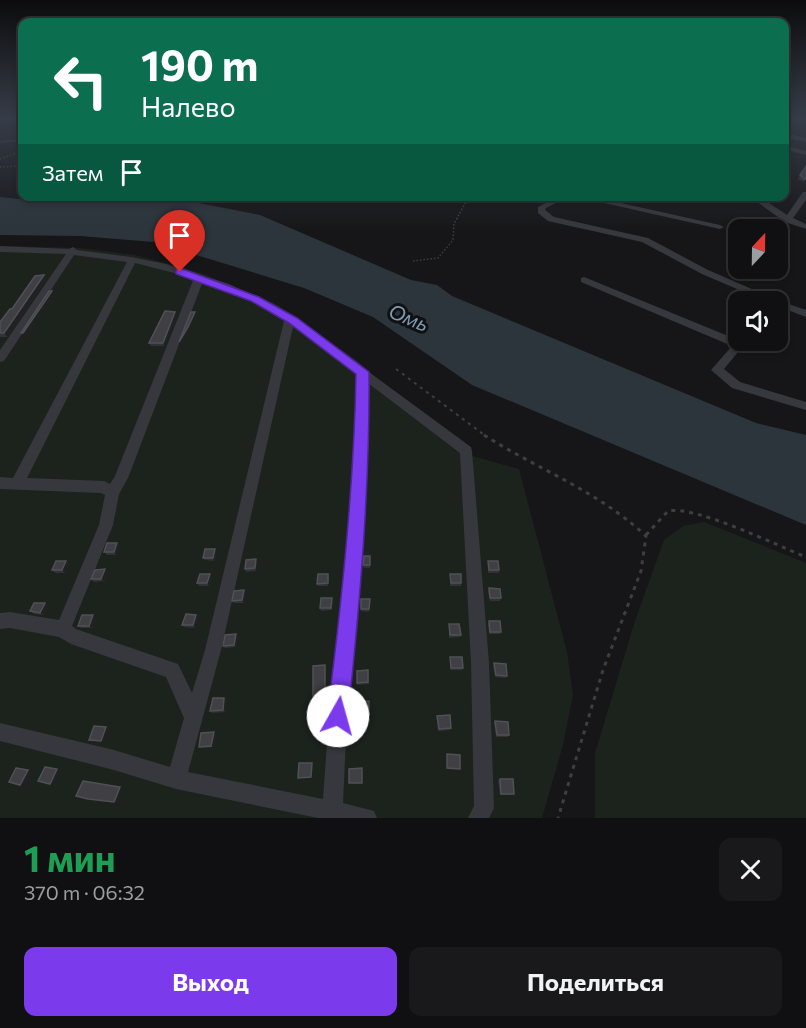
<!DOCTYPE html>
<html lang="ru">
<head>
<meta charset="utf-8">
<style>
  :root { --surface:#101012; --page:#19191b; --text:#f1f3f6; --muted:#9c9d9f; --line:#303032; --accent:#7c3aed }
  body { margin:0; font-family:Commissioner,sans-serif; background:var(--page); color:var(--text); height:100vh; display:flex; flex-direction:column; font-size:22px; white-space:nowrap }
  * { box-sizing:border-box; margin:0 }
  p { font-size:20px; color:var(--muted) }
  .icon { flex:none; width:33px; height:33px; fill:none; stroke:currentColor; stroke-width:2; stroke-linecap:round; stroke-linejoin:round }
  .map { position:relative; height:818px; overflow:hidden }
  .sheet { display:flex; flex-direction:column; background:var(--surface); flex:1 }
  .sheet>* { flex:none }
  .banner { position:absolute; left:18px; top:18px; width:771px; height:183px; border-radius:12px; box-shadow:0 3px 9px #0003,0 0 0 2px var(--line); background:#0b6e4f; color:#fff; overflow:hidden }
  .needle { width:39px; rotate:22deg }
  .tools { position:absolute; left:728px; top:219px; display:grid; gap:12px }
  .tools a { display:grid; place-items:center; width:60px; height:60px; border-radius:12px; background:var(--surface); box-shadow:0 3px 9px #0003,0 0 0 2px var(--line); font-size:30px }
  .pin { position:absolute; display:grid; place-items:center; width:51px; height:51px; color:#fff; margin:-62px -26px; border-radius:50% 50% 50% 0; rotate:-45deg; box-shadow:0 0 6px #0007 }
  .pin .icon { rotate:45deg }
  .me { position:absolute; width:66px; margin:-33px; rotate:7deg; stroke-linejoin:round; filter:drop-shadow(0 0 4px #0008) }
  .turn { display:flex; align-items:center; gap:21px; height:126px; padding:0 24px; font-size:27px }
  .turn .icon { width:78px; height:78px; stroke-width:2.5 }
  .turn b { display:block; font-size:42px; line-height:51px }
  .then { display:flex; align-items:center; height:57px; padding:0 24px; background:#0003; gap:12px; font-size:22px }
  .round { display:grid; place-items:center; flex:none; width:63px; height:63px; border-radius:12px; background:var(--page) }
  .summary { display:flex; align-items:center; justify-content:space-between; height:102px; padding:0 24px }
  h1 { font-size:36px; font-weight:700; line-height:45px; color:#1e9e55 }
  .cta { display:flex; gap:12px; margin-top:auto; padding:12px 24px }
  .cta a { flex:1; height:69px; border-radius:12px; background:var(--accent); color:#fff; font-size:24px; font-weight:700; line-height:69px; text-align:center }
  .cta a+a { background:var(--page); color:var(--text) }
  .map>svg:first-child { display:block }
</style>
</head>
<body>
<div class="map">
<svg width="806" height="818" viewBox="0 0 806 818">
  <rect width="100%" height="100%" fill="#161618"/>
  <path fill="#1c231d" d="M 0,246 L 80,248 L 135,255 L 201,273 L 276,304 L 359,362 L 408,413 L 465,454 L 519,469 L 567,652 L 573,695 L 563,745 L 542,818 L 0,818 Z
    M 704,522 L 806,563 L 806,818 L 595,818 L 595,753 L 635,621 L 664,540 L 683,526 Z"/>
  <path fill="#2c353c" d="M 74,197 L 169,197 L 260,215 L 411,280 L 437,285 L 452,296 L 756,423 L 806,435 L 806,525 L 472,385 L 373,317 L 304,288 L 154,242 L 80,236 L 0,235 L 0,197 L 29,200 Z"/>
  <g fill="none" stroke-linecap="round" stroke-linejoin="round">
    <path stroke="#2c353c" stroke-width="2" d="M 0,142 L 22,140"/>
    <path stroke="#3d3f44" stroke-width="1.5" stroke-dasharray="1.5 2" stroke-linecap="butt" d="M 0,159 L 22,151
      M 0,167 L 22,166
      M 413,261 L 438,258 L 453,240 L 454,224 L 469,196"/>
    <path stroke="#3d3f44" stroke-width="2" stroke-dasharray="3 4.5" stroke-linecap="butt" d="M 396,369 L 487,437"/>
    <path stroke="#3d3f44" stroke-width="3" stroke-dasharray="4 5" stroke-linecap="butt" d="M 484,435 C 539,470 598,491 646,536 L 641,571 L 603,670 L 558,818
      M 646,535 L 668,511 C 695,505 778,546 806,557"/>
    <path fill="#37383d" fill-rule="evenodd" d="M 784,133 L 806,138 L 806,142 L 784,137 Z
      M 784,145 L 806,151 L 806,155 L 784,149 Z
      M 803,192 L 806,192 L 806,200 L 793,218 L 806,224 L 806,229 L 785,222 L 749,196 L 758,196 L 787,215 Z
      M 559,196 L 570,196 L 546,208 L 545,210 L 554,217 L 648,238 L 708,270 L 766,295 L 768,297 L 766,302 L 756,302 L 758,298 L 702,274 L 642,242 L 548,221 L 538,213 L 538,207 Z
      M 573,196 L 589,196 L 720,225 L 724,227 L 720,229 Z
      M 0,246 L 69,249 L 73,247 L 77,250 L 131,257 L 166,264 L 229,284 L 259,298 L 294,317 L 471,447 L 472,451 L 489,663 L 494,808 L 489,818 L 468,818 L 474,806 L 471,663 L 460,453 L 368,383 L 368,438 L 365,509 L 358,623 L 347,716 L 343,803 L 374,811 L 377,818 L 318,818 L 176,789 L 114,770 L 0,741 L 0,723 L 114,750 L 170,767 L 184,718 L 166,677 L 71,644 L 59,637 L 10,628 L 0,629 L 0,613 L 10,612 L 59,620 L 99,525 L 105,495 L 101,493 L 0,489 L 0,477 L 13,478 L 127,262 L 74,255 L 4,361 L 0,362 L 0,350 L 66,254 L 0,252 ZM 135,263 L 194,278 L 115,476 L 110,484 L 104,481 L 27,478 ZM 203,281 L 253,302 L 284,321 L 205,650 L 192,693 L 178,664 L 76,629 L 72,626 L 113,525 L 119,494 L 128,478 ZM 293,327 L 356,375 L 356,438 L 351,509 L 342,623 L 329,716 L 323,799 L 188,772 L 221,650 Z
      M 584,277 L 738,340 L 748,340 L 724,369 L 740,382 L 806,402 L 806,410 L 732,388 L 711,370 L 732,346 L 581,282 L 581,278 Z
      M 777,300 L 806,310 L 806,317 L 777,306 L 777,302 L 773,302 Z"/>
  </g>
  <path fill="#323236" d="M 806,166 L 806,179 L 804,182 L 798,179 Z
    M 44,275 L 46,279 L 7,337 L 0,337 L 0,322 Z
    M 175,312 L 177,315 L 164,346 L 151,346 L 149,343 Z
    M 120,546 L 116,555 L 107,555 L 104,552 Z
    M 215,549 L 217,552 L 214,561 L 205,560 L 203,558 Z
    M 370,556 L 370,568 L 364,568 L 363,565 Z
    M 66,561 L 69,564 L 65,573 L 55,573 L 52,570 Z
    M 488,561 L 499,570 L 499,573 L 488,573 Z
    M 258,562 L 256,571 L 246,572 L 245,569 Z
    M 108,572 L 104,581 L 94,582 L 91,579 Z
    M 450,574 L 461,583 L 461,586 L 450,586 Z
    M 329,576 L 328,586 L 318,586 L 317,584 Z
    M 212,577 L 209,586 L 199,586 L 197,583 Z
    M 489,588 L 501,598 L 500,601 L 490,601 L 488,591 Z
    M 244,590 L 245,593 L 244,603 L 234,603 L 232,601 Z
    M 332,598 L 332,610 L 321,611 L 320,608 Z
    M 370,602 L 369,612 L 361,611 L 361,609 Z
    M 49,606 L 44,615 L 34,614 L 30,611 Z
    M 96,618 L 92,628 L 81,628 L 78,626 Z
    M 198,618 L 195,628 L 184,627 L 182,625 Z
    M 489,621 L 501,632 L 500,634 L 489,634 L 488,624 Z
    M 449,624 L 461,635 L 460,637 L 449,638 Z
    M 238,636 L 236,647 L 225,648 L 223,646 Z
    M 450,657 L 463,668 L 462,670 L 450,670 Z
    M 494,663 L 507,676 L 506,678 L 495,677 L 493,666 Z
    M 325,665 L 326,667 L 326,708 L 314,708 L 313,707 Z
    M 368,670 L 369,684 L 357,685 L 357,683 Z
    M 227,700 L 225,712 L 212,713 L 210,711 Z
    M 369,701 L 369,716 L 357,716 L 357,714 Z
    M 437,716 L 451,728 L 450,730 L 438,731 Z
    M 495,721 L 509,735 L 508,737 L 496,737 L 494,723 Z
    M 216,734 L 214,747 L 201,748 L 199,747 Z
    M 500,779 L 514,794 L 500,795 L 498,780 Z"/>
  <path fill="#212124" d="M 44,275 L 46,279 L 7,337 L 4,333 Z
    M 52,291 L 54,294 L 26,336 L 23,333 Z
    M 175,312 L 177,315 L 164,346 L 163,343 Z
    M 195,312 L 196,315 L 190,331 L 181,346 L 179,342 Z
    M 117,543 L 120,546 L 116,555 L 114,552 Z
    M 215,549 L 217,552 L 214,561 L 213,558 Z
    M 256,559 L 258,562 L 256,571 L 255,568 Z
    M 66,561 L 69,564 L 65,573 L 62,570 Z
    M 105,569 L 108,572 L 104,581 L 101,579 Z
    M 210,574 L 212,577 L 209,586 L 207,583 Z
    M 244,590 L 245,593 L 244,603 L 242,600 Z
    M 45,603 L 49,606 L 44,615 L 40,613 Z
    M 93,615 L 96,618 L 92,628 L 89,626 Z
    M 196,615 L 198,618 L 195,628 L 193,625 Z
    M 236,634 L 238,636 L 236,647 L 234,645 Z
    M 325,665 L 326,667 L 326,708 L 325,706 Z
    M 224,698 L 227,700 L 225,712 L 223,710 Z
    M 106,727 L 110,729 L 105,742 L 101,741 Z
    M 214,732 L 216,734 L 214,747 L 211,746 Z
    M 57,769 L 61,770 L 54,785 L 50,784 Z
    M 28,770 L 33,771 L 25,786 L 20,785 Z
    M 120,787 L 124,788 L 117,803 L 114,802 Z"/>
  <path fill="#3f3f44" stroke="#4f5156" stroke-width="1.5" d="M 806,166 L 806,178 L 805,179 L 800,175 Z
    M 44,275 L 4,333 L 0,333 L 0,322 L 10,309 L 12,309 L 35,276 Z
    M 49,291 L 52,291 L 23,333 L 21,333 Z
    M 165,311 L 175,312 L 163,343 L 149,343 Z
    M 191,312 L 195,312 L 188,327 L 179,342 Z
    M 107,543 L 117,543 L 114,552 L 104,552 Z
    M 205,549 L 215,549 L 213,558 L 203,558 Z
    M 364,556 L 370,556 L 370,565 L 363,565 Z
    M 256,559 L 255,568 L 245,569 L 246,560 Z
    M 56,561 L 66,561 L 62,570 L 52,570 Z
    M 488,561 L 498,561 L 499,570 L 489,570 Z
    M 105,569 L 101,579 L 91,579 L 95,570 Z
    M 200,574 L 210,574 L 207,583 L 197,583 Z
    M 318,574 L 328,574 L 328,583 L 317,584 Z
    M 450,574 L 461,574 L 461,583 L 451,583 Z
    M 489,588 L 500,589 L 501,598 L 490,598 Z
    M 244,590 L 242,600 L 232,601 L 234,591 Z
    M 321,598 L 332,598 L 331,608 L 320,608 Z
    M 361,599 L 370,599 L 369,609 L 361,609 Z
    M 34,603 L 45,603 L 40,613 L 30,611 Z
    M 186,614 L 196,615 L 193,625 L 182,625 Z
    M 82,615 L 93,615 L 89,626 L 78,626 Z
    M 489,621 L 500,621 L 501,632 L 490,632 Z
    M 449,624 L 459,624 L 461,635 L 450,635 Z
    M 236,634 L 234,645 L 223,646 L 225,635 Z
    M 450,657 L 462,657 L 463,668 L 451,668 Z
    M 494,663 L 506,664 L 507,676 L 496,675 Z
    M 325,665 L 325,706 L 313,707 L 313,666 Z
    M 368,670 L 368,682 L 357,683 L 357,671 Z
    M 213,698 L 224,698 L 223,710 L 210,711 Z
    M 369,701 L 369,714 L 357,714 L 357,702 Z
    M 450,715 L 451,728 L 439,729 L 437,716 Z
    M 495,721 L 508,722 L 509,735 L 497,735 Z
    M 94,726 L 106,727 L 101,741 L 89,740 Z
    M 214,732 L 211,746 L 199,747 L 201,733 Z
    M 447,754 L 460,755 L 460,769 L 447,768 Z
    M 299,763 L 312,763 L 311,777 L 298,778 Z
    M 45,767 L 57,769 L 50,784 L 38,781 Z
    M 16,768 L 28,770 L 20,785 L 9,782 Z
    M 362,768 L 362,783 L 349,783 L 349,769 Z
    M 500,779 L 513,779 L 514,794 L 501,794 Z
    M 83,781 L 120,787 L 114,802 L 88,799 L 76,796 Z"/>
  <linearGradient id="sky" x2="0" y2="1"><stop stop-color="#0c0c0d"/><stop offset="0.51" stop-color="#363c48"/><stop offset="1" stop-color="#363c48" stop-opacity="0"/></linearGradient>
  <rect width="806" height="232" fill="url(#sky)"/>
  <path fill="#7c3aed" stroke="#51269a" stroke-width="1.5" d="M 180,268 L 259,297 L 297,318 L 369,372 C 370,487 360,602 348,716 L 345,723 L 338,726 L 330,723 L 327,716 C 342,602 354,489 356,374 L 289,323 L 251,301 L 176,274 L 176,269 Z"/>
  <g text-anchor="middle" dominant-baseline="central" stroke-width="6" stroke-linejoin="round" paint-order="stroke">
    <g font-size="20" font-style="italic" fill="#7f9bb3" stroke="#111113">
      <text transform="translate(409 317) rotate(23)">Омь</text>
    </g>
  </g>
</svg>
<div class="tools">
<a><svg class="needle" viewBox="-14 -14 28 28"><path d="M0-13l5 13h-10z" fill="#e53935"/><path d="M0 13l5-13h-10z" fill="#9c9d9f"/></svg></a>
<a><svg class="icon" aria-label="sound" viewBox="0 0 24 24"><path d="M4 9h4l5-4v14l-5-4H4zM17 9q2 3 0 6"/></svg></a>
</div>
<div class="pin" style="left:180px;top:272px;background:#d93025"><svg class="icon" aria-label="arrive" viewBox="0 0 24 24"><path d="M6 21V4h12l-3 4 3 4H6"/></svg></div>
<svg class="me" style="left:338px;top:716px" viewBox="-20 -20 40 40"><circle r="19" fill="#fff"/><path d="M0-13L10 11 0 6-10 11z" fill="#7c3aed"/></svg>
<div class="banner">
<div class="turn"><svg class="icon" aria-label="left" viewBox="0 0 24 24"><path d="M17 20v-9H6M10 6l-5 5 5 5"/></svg><div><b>190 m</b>Налево</div></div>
<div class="then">Затем<svg class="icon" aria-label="arrive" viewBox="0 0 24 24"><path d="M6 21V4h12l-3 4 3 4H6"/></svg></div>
</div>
</div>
<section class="sheet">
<div class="summary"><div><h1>1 мин</h1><p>370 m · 06:32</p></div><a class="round"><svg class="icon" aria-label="close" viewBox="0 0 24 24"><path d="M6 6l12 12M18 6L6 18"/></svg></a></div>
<div class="cta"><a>Выход</a><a>Поделиться</a></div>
</section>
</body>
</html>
